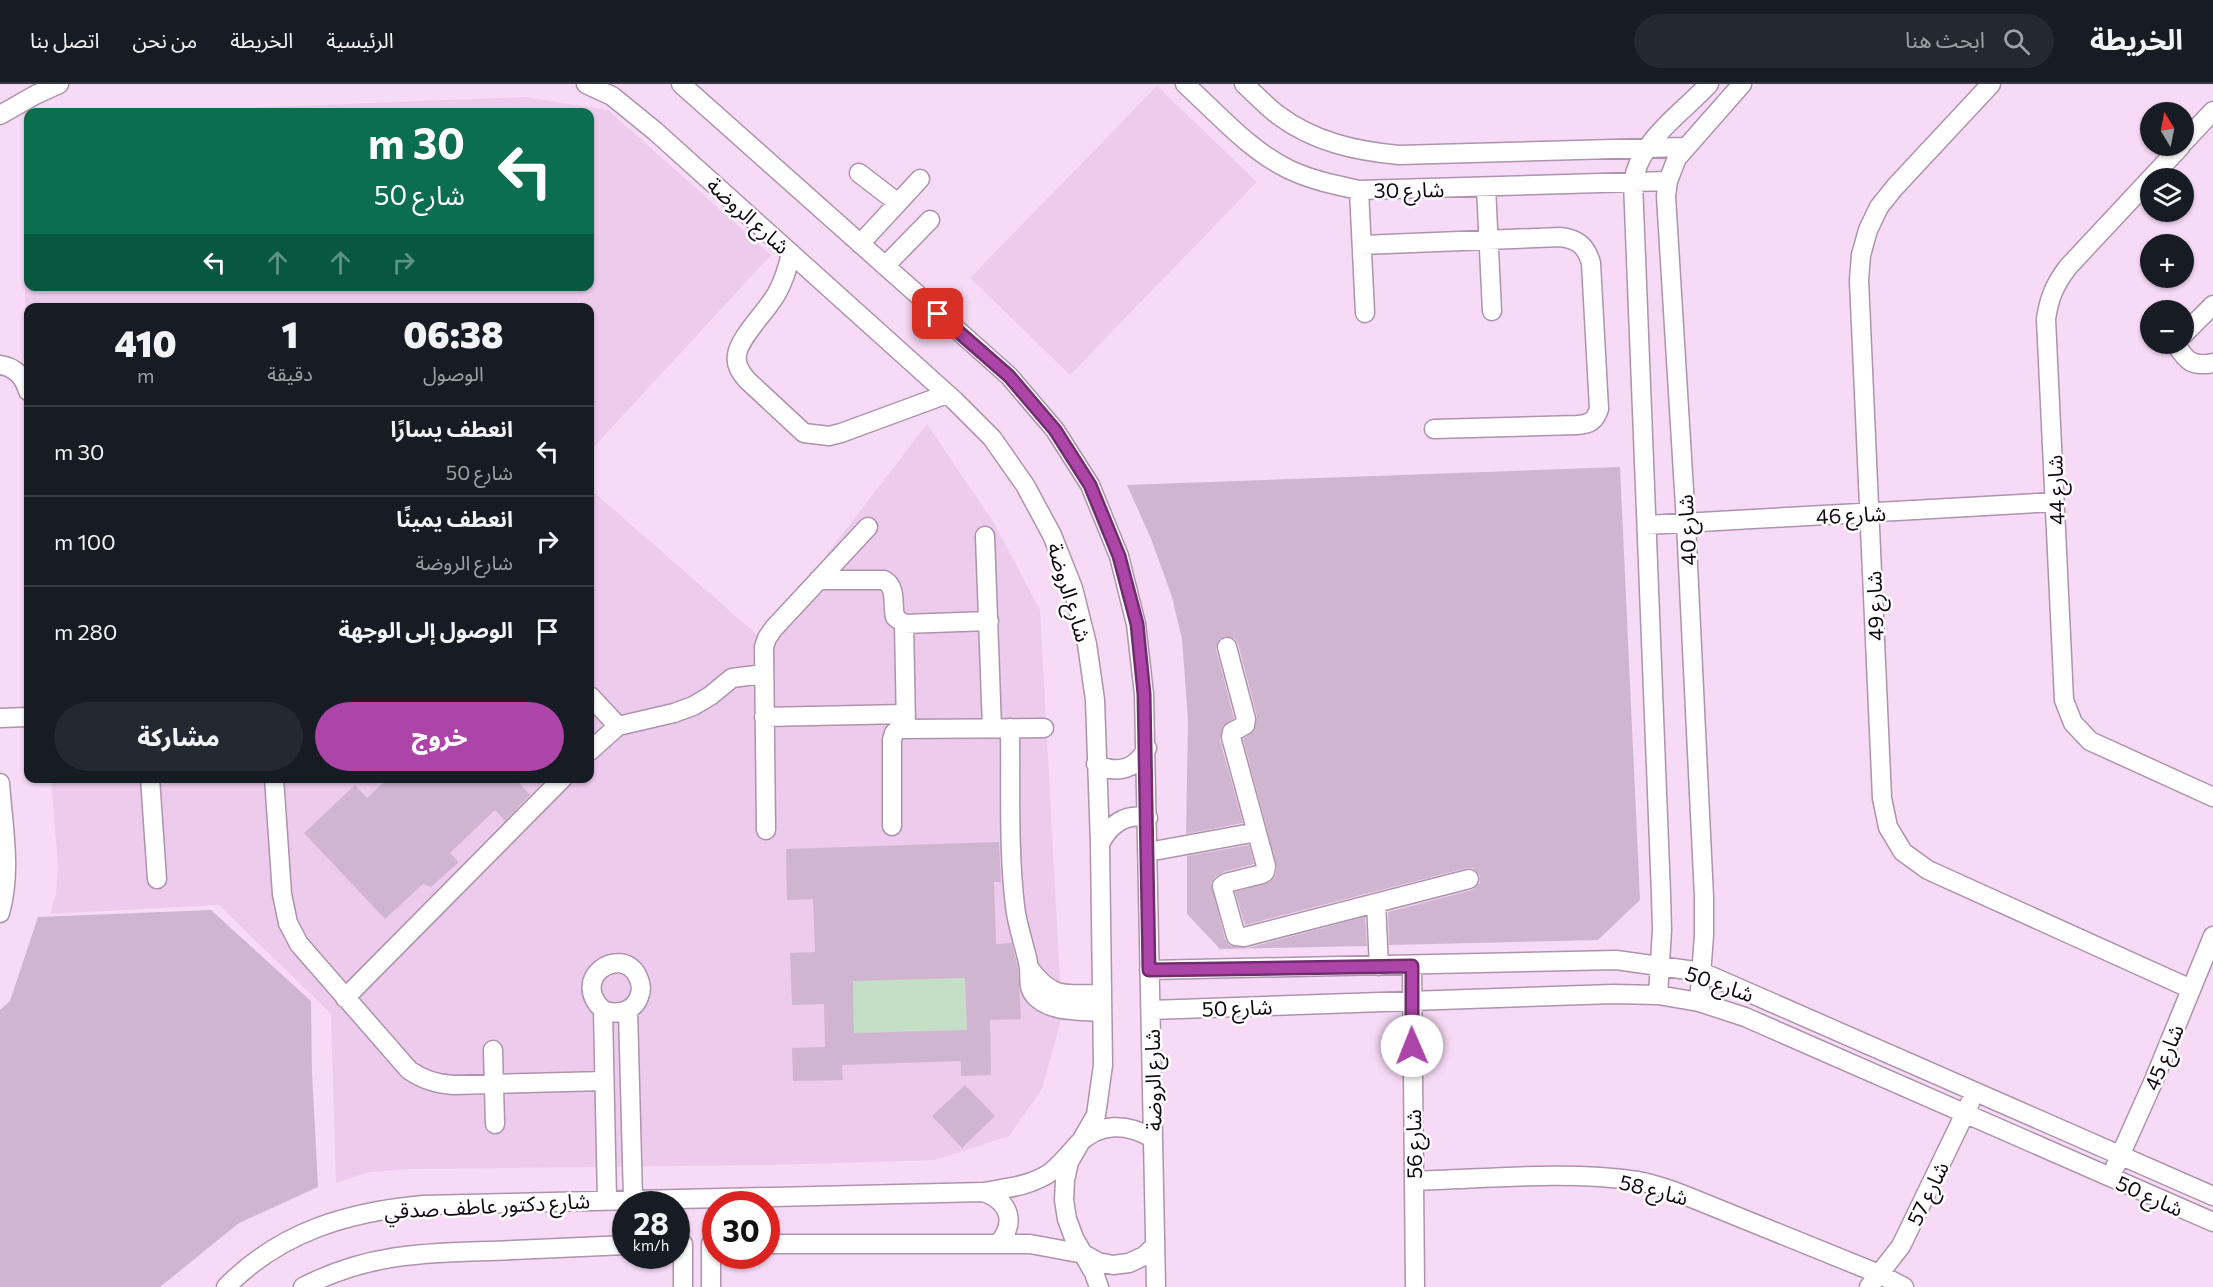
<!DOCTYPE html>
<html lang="ar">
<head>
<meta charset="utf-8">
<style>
  :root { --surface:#171b24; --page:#242831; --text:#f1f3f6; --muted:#9ea1a6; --line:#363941; --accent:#ad45a8 }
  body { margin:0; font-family:Commissioner,"Noto Sans Arabic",sans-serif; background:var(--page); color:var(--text); direction:rtl; height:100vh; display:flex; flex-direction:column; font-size:22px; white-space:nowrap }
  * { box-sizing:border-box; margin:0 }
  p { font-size:20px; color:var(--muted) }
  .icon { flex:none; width:33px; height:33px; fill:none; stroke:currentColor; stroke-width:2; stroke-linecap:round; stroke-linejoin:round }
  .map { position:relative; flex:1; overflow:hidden; direction:ltr }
  .side { position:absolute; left:24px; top:219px; width:570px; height:480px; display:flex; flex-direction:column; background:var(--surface); border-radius:12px; box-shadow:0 2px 4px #0004; direction:rtl }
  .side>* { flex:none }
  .guide { position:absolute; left:24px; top:24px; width:570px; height:183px; border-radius:12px; box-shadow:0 2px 4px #0004; direction:rtl; background:#0b6e4f; color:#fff; overflow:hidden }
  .needle { width:39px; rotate:350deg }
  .tools { position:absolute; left:2140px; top:18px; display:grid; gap:12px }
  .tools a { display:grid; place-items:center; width:54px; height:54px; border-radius:50%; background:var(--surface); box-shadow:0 2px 4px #0004; font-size:30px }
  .speed { position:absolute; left:612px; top:1107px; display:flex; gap:12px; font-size:30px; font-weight:700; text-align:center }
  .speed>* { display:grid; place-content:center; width:78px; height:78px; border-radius:50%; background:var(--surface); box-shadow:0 2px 4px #0004; line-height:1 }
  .speed small { font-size:15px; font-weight:400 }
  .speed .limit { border:9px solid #d22; background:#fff; color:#111 }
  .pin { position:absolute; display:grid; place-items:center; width:51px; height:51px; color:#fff; margin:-26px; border-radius:12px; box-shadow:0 3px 9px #0006 }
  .me { position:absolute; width:66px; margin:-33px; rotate:359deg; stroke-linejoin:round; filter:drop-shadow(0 0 4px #0008) }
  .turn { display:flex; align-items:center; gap:21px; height:126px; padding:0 30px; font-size:27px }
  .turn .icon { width:78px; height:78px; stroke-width:2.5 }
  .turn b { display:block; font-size:42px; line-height:51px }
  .lanes { display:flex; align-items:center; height:57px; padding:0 30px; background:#0003; justify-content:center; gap:30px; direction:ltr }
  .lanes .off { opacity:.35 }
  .eta { display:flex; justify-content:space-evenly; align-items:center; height:102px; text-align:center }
  .eta b { font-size:36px; font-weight:800; line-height:42px }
  .button { display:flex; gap:12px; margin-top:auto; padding:12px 30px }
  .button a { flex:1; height:69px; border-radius:36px; background:var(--accent); color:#fff; font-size:24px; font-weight:800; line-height:69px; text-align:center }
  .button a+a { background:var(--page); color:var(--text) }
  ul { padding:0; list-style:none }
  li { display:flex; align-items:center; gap:18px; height:90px; padding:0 30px; border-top:2px solid var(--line) }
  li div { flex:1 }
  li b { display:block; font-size:22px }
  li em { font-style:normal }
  header { display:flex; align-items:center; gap:36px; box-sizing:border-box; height:84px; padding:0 30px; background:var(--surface); border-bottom:2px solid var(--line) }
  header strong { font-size:28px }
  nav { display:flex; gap:33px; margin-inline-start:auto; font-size:21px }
  .search { width:420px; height:54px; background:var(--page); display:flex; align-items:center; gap:15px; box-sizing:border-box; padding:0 21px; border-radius:33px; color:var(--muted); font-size:22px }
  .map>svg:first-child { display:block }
</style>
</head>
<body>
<header>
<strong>الخريطة</strong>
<div class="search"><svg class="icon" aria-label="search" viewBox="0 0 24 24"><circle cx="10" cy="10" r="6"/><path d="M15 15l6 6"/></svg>ابحث هنا</div>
<nav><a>الرئيسية</a><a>الخريطة</a><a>من نحن</a><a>اتصل بنا</a></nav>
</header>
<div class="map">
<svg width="2213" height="1203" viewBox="0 0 2213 1203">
  <rect width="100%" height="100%" fill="#f7daf6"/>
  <path fill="#edcbec" d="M 1157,2 L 1257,98 L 1070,291 L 970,194 Z
    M 525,13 L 608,26 L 771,171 L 590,367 L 590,224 L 28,224 L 28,432 L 24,135 L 28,122 L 28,202 L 590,202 L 590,28 L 146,28 Z
    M 927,340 L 995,441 L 1040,526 L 1062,932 L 1042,1005 L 1009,1052 L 935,1076 L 772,1081 L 408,1085 L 369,1088 L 336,1099 L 331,930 L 219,821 L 50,830 L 56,810 L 58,781 L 51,695 L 590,694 L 590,405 L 762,555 Z"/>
  <path fill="#c5dfc6" d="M 965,894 L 967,946 L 854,949 L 853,897 Z"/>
  <path fill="#d0b5d0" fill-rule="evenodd" d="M 1620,383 L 1640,816 L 1598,856 L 1389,861 L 1388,828 L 1472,806 L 1480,799 L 1480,792 L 1473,784 L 1467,784 L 1245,841 L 1235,808 L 1268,799 L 1275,794 L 1277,783 L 1243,655 L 1254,647 L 1257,633 L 1238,560 L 1235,555 L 1225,552 L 1219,555 L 1216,565 L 1234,634 L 1223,642 L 1220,656 L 1243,739 L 1186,750 L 1188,636 L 1182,555 L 1172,513 L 1152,457 L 1127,401 Z
    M 388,694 L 515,694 L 530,711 L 505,737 L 495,726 L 450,769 L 459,778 L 431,803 L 423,800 L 385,835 L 304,749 L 355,701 L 367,714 Z
    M 999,758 L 1001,798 L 994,798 L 996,860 L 1012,859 L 1018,885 L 1021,935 L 990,936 L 991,991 L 961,992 L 961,977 L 842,981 L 843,996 L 793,997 L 792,964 L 825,963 L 824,920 L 792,921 L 790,869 L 815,868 L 813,815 L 787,816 L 786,765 ZM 965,894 L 967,946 L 854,949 L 853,897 Z
    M 1249,761 L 1254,780 L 1223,788 L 1215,793 L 1211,799 L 1225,855 L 1229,861 L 1247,864 L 1365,833 L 1367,862 L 1220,865 L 1187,830 L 1187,772 Z
    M 211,826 L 311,917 L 312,988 L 318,1103 L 239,1139 L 160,1203 L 0,1203 L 0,926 L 10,917 L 38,833 Z
    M 965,1001 L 995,1032 L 962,1064 L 932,1032 Z"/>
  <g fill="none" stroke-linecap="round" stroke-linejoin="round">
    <g stroke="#ae93ad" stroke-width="21">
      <path id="minor" d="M 586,0 L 612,12 L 655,47 L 955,317 L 992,354 L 1025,401 L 1052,451 L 1073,504 L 1087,560 L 1095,616 L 1100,760 L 1103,981 L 1096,1031 L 1069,1078 L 1065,1096 L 1064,1116 L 1067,1135 L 1074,1154 L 1094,1189 L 1099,1203
        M 681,0 L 1009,292 L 1055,346 L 1090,401 L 1119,472 L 1136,540 L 1144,610 L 1156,1203
        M 1185,0 C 1217,29 1249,66 1288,85 C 1311,96 1335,101 1359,106 L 1668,97
        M 1244,0 C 1255,10 1266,22 1278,31 C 1314,58 1356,67 1399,71 L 1684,63
        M 1991,0 L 1895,103 L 1879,123 L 1868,146 L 1861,171 L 1859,196 L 1882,714 L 1888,743 L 1903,768 L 1928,786 L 2191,905
        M 0,31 L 35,11 L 59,0
        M 2184,58 L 2213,27
        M 2181,62 L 2068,183 C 2055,200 2049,214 2046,235 L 2064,616 L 2073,639 L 2090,657 L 2213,713
        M 859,89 L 898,119
        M 1486,103 L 1492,227
        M 1359,106 L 1365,229
        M 860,160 L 920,95
        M 1362,161 L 1560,153 C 1578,155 1586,162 1591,179 L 1599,325 C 1595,337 1590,340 1577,341 L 1434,345
        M 791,169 C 788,183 784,196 777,209 C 768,226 739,253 737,271 C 735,281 741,289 747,296 L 804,349 L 829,352 L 841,349 L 947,310
        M 885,182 L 930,136
        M 2184,250 L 2213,221
        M 2176,260 C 2186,277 2192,283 2213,279
        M 0,281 C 15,283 24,293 28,307
        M 1647,441 L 2055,418
        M 985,452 L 992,644
        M 818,496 L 884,496 C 897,503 892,520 895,533 L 904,540 L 989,537
        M 904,540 L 906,642
        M 1227,563 L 1246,635 L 1245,641 L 1232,648 L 1231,653 L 1266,782 L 1265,788 L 1262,790 L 1226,799 L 1222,802 L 1236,852 L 1244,853 L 1469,795
        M 590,612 L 618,642
        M 764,633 L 906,630
        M 0,634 L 28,633
        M 1010,644 C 1011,703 1008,763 1015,822 C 1017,843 1026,864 1029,884 C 1030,896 1027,905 1037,914 C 1054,929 1081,926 1102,928
        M 590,667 L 618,642 L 674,629 L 693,622 L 710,612 L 732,594 L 764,590
        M 1096,680 C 1118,691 1136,685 1147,664
        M 150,694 L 157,795
        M 274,694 L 282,810 L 288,839 L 299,860 L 409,986 C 423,996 436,1000 453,1001 L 604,997
        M 0,699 C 3,742 12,787 0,829
        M 892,742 L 892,656 L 894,649 L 899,645 L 1044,644
        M 766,746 L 764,563 L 767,554 L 774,544 L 868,443
        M 1100,760 C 1109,741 1126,728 1148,734
        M 1148,768 L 1257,748
        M 1376,819 L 1379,882
        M 1412,882 L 1415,1203
        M 1029,884 C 1053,916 1065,910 1102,910
        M 1149,886 L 1616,876 L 1702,888 L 2213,1112
        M 1658,911 L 1662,846 L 1661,810 L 1633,98 C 1640,56 1681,30 1709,0
        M 345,914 L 563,694
        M 1699,918 L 1704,851 L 1704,813 L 1686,439 L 1666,112 L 1668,97 L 1677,74 L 1742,0
        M 603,926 C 618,932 636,927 640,910 C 642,904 640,897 637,891 C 620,861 569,894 603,926 L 607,1116
        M 628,926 L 633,1115
        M 1151,926 L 1613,910 L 1658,911 L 1699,918 L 1745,933 L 2213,1138
        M 493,966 L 495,1040
        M 2115,1083 L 2154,996 L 2213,852
        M 1414,1097 C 1486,1095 1567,1086 1638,1097 C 1659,1101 1679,1109 1699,1117 L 1879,1190 L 1904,1203
        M 984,1108 C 1010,1118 1016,1138 999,1159
        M 683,1160 L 683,1203
        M 711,1160 L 711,1203
        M 766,1160 L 1030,1160 L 1084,1170 L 1098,1178 L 1113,1181 L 1129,1179 L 1144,1172 L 1155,1162
        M 226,1203 C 280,1148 347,1128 423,1121 L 984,1108 C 1007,1104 1031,1102 1051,1088 C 1061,1080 1068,1071 1077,1061 C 1099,1038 1127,1039 1152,1054
        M 303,1203 C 367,1170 421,1169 491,1167 C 536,1165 581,1163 626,1161
        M 1869,1203 L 1901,1162 L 1970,1019"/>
    </g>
    <use href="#minor" stroke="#fff" stroke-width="18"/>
  </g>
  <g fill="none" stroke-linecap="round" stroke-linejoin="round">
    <g stroke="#702d6d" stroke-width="15">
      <path id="route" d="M 938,230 L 1009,292 L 1055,346 L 1090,401 L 1119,472 L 1137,540 L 1144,610 L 1149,886 L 1412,882 L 1412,962"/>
    </g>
    <use href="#route" stroke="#ad45a8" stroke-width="10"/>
  </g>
  <g text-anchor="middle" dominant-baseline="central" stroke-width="5" stroke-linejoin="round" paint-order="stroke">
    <g font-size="21" fill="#110811" stroke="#fff">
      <text transform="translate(1409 105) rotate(-1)">شارع 30</text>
      <text transform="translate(749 131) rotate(42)">شارع الروضة</text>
      <text transform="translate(2055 406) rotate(-92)">شارع 44</text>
      <text transform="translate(1851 430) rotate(-3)">شارع 46</text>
      <text transform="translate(1686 446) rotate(-93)">شارع 40</text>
      <text transform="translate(1070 508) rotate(73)">شارع الروضة</text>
      <text transform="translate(1874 522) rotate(-92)">شارع 49</text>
      <text transform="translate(1720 899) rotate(19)">شارع 50</text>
      <text transform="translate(1237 923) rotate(-2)">شارع 50</text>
      <text transform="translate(2163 973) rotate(-67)">شارع 45</text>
      <text transform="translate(1152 996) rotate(-91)">شارع الروضة</text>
      <text transform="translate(1413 1060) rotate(-91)">شارع 56</text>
      <text transform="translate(1654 1105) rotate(14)">شارع 58</text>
      <text transform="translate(1927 1109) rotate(-64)">شارع 57</text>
      <text transform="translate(2150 1111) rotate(24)">شارع 50</text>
      <text transform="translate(487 1121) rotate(-3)">شارع دكتور عاطف صدقي</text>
    </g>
  </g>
</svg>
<div class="tools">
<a><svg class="needle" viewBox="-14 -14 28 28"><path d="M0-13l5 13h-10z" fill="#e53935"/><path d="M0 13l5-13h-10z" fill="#9ea1a6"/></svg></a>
<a><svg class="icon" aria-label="layers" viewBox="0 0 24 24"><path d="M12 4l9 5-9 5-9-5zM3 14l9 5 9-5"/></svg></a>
<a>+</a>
<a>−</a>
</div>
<div class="speed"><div>28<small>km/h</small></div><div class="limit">30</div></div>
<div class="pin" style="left:938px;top:230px;background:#d93025"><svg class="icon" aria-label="arrive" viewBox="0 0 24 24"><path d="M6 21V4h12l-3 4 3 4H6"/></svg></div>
<svg class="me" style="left:1412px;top:962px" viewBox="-20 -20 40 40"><circle r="19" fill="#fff"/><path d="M0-13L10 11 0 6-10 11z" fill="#ad45a8"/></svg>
<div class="guide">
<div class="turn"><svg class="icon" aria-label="left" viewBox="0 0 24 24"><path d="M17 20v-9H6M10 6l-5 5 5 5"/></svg><div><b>30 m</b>شارع 50</div></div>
<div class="lanes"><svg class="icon" aria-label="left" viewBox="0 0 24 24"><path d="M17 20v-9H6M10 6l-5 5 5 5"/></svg><svg class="icon off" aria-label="ahead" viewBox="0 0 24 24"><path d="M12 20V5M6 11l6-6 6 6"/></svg><svg class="icon off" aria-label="ahead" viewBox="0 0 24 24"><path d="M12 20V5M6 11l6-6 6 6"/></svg><svg class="icon off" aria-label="right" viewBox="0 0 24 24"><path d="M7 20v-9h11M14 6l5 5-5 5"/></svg></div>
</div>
<section class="side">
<div class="eta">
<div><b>06:38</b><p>الوصول</p></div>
<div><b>1</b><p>دقيقة</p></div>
<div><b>410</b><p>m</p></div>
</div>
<ul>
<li><svg class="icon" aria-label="left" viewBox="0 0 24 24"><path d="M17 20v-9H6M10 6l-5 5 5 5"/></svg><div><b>انعطف يسارًا</b><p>شارع 50</p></div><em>30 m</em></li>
<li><svg class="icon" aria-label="right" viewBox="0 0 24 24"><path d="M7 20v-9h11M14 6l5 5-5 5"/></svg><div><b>انعطف يمينًا</b><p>شارع الروضة</p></div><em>100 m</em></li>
<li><svg class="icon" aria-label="arrive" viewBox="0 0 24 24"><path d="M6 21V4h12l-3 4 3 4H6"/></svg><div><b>الوصول إلى الوجهة</b></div><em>280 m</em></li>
</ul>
<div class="button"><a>خروج</a><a>مشاركة</a></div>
</section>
</div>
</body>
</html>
